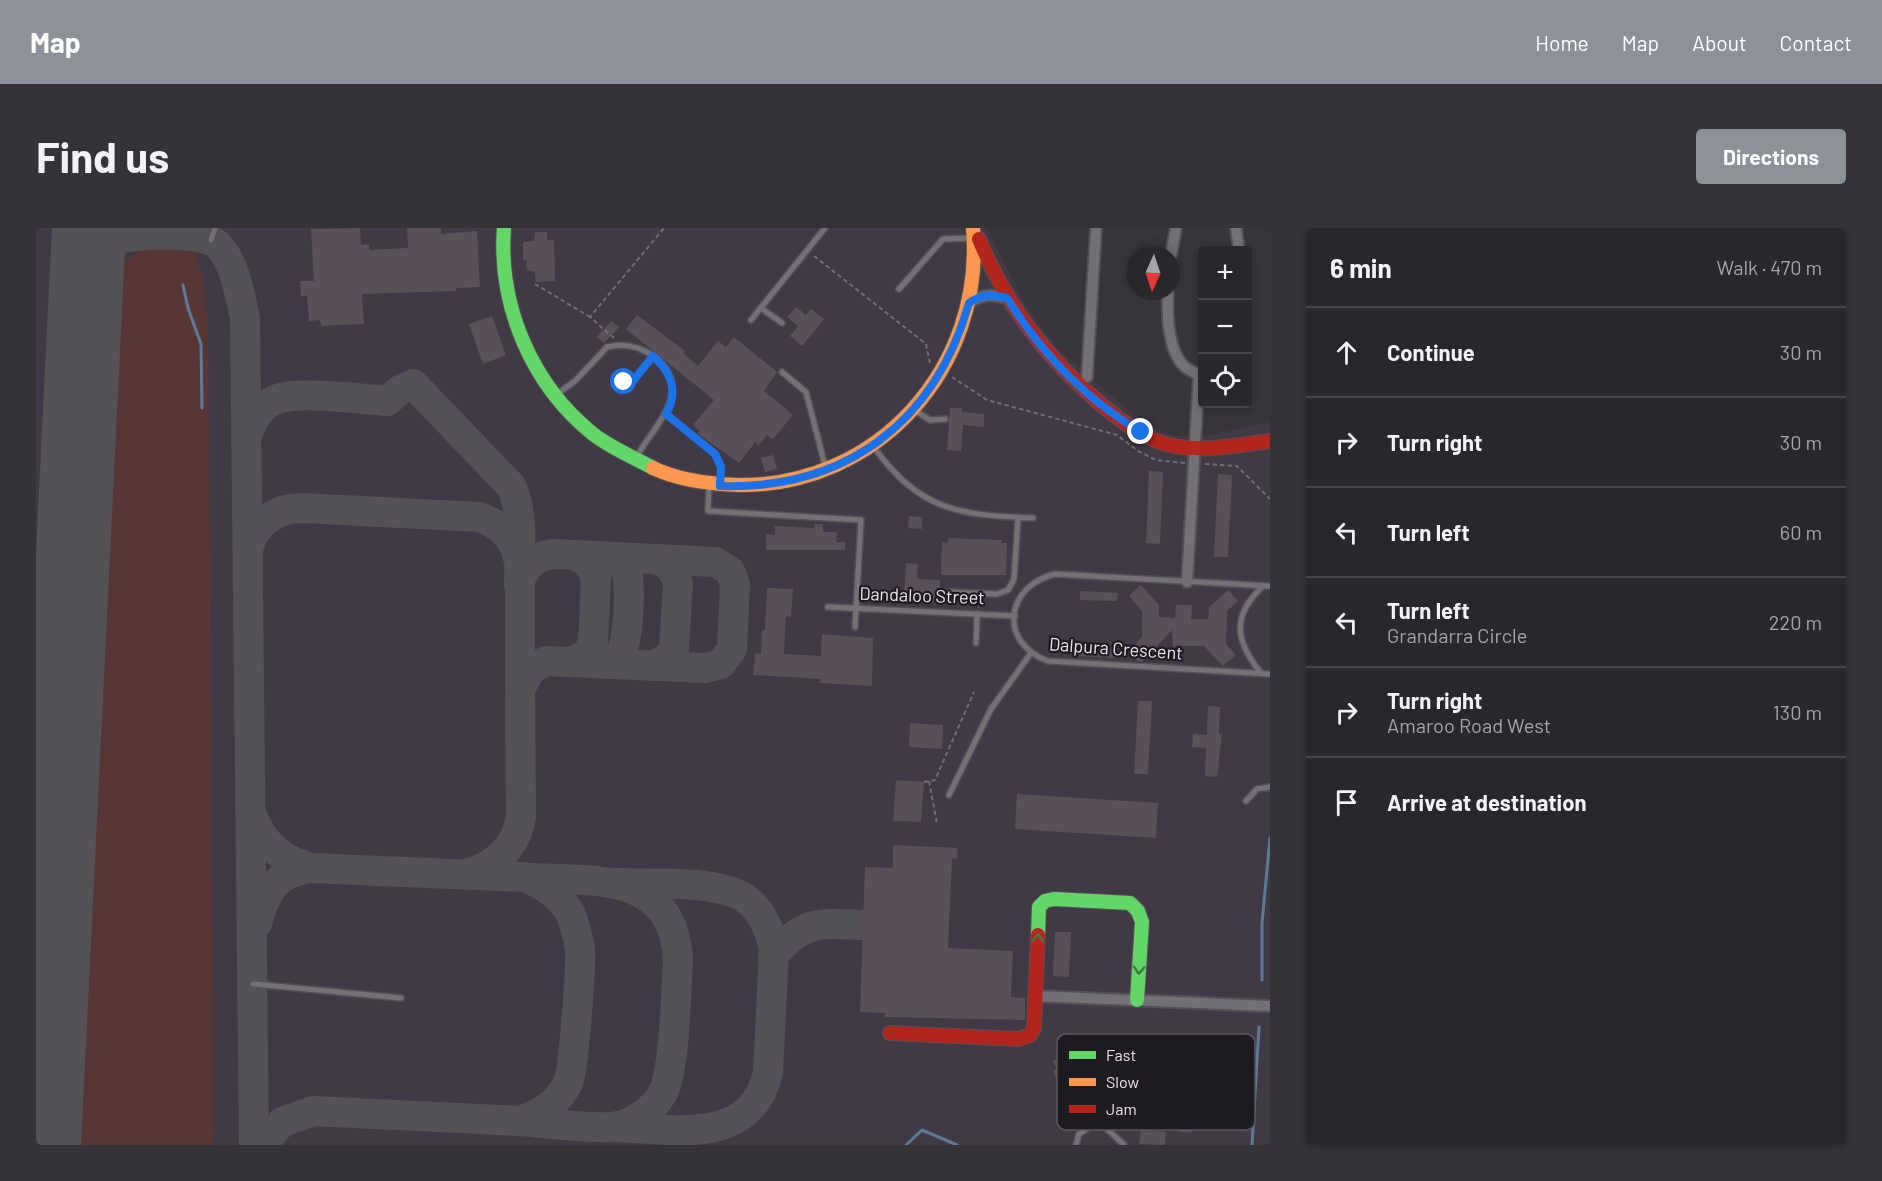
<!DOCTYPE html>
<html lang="en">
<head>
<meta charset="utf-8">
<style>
  body { margin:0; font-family:Barlow,sans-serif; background:#353338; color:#f1f3f6 }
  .controls { position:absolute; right:18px; top:18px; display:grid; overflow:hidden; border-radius:6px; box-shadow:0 3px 9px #0003 }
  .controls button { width:54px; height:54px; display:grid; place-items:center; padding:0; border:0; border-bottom:2px solid #454448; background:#29272c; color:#f1f3f6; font:30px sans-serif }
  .compass { position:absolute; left:1090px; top:18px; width:54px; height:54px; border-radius:50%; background:#29272c; box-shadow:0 3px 9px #0003; rotate:183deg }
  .stop { position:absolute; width:18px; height:18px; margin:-14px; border:4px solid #1a73e8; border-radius:50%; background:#fff }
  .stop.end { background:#1a73e8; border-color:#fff; box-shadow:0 2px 6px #0008 }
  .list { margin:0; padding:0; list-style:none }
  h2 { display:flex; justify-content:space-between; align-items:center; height:78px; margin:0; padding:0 24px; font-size:26px }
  h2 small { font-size:20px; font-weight:400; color:#a5a5a9 }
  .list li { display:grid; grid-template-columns:39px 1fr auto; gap:18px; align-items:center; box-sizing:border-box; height:90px; padding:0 24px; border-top:2px solid #454448 }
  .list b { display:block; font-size:22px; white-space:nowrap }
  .list p { margin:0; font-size:20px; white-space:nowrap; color:#a5a5a9 }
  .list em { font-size:20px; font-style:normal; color:#a5a5a9 }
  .icon { flex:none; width:33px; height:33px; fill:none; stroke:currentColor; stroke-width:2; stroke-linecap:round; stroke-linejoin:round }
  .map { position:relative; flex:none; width:1234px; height:917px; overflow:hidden; border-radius:6px }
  header { display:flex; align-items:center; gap:36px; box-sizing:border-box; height:84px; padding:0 30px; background:#8c9099; color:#fff }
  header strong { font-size:28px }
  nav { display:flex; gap:33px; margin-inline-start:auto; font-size:21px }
  .intro { display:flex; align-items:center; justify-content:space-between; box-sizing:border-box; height:144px; padding:0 36px }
  h1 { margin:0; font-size:42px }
  .button { padding:15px 27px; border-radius:6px; background:#8c9099; color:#fff; font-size:21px; font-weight:700 }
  main { display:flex; gap:36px; padding:0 36px }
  aside { flex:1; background:#29272c; border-radius:6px; box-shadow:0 3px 9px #0003 }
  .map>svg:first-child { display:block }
  .built { fill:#423947 }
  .green { fill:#593636 }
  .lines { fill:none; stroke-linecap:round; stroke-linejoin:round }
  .stream { stroke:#5b7c98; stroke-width:3 }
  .taxiway { stroke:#545257; stroke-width:30 }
  .runway { stroke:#545257; stroke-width:74 }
  .building { fill:#5a5057 }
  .lane-casing { stroke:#545156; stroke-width:8 }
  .street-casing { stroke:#545156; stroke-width:14 }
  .fast-casing { stroke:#545156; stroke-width:16 }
  .slow-casing { stroke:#545156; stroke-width:16 }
  .jam-casing { stroke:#545156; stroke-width:16 }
  .path { stroke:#716f72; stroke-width:2; stroke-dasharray:4.5 3; stroke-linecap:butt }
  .lane { stroke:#737176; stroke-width:5 }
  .street { stroke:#737176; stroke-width:10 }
  .fast { stroke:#63d668; stroke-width:14 }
  .slow { stroke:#ff974d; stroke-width:14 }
  .jam { stroke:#b3261e; stroke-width:14 }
  .oneway { stroke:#407844 }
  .route { stroke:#1a73e8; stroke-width:8 }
  .labels { text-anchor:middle; stroke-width:4.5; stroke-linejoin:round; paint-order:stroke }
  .street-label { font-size:18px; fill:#e9e4eb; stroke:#1e1b20 }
  .key { fill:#1e1b20; stroke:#5b575d; stroke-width:1.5 }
  .key-label { font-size:16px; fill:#e9e4eb }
</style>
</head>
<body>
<header>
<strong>Map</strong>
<nav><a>Home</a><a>Map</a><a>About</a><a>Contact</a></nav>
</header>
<div class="intro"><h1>Find us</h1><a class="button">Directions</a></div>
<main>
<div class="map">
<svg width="1234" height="917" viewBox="0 0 1234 917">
  <rect width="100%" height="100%" fill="#37343a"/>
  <path class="built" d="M 0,0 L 951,0 L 988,74 L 1021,120 L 1092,182 L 1117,200 L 1139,208 L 1174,207 L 1234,194 L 1234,917 L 0,917 Z"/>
  <path class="green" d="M 145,18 L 159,23 L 167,53 L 172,98 L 178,917 L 37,917 L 81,37 L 108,21 Z"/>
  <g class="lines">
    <g class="stream">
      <path d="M 147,57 L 152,80 L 165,116 L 166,180"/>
      <path d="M 1226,752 L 1226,695 L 1234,610"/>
      <path d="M 870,917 L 886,902 L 921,917"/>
      <path d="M 1216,917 L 1223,799"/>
    </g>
    <g class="taxiway">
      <path d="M 51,45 C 55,33 59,22 71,15 C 88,5 167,2 182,17 C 199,35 204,67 209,90 L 218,917"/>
      <path d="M 211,207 C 216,193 225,178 239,172 C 263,162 324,171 351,173 L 364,162 L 377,156 L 475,258 C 489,287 483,325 483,357"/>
      <path d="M 212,321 C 220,294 239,280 267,280 L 443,289 C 463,296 478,308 482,330"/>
      <path d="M 534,434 L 550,427 L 557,415 L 560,350 L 552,334 L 538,327"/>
      <path d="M 566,435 L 584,427 C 592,416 596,356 590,343 C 587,335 580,332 572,329"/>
      <path d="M 617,438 L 632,430 L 638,420 L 642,354 L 635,339 L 621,331"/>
      <path d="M 216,587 C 227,617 245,631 275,640"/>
      <path d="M 0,618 L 23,617"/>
      <path d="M 430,646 C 460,638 481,618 485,588 L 484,462 L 494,442 L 510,433 L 669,440 L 685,436 L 696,421 L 699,356 L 694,343 L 679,334 L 519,326 C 501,327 491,336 484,352 L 484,462"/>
      <path d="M 221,695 C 231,661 239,645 275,640 L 488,649 C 507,657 523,666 534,685 C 539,696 542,709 544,721 C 545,738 538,842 532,855 C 522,875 504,887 483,893 L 277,883 L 246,894 L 226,917"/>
      <path d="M 737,728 C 767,692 784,695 828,697"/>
      <path d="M 486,893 C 506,895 566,902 582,898 C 599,894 618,881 626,866 C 639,845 640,762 642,733 C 638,644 561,653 494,650"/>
      <path d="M 581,899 C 641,902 715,917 732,845 L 738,720 C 733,700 725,680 707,669 C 678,652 616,656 582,655"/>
    </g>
    <path class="runway" d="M 8,917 L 53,0"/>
  </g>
  <g class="building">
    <path d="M 324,0 L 325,17 L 333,16 L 333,22 L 372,20 L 371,0 L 405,0 L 405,6 L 441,3 L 444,59 L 420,60 L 420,63 L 326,66 L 328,96 L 285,98 L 284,92 L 273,93 L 271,68 L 265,68 L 264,53 L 278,53 L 275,1 Z"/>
    <path d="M 499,4 L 511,4 L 511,12 L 518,12 L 519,53 L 500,54 L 499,44 L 491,42 L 490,32 L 487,32 L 487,14 L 498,13 Z"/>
    <path d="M 760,79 L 770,87 L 775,81 L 788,91 L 766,118 L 754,108 L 762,98 L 751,89 Z"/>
    <path d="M 601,87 L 649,123 L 647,125 L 662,138 L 682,113 L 690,119 L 698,109 L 741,144 L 728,163 L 757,187 L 737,211 L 731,207 L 722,218 L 720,213 L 703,235 L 662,206 L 664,203 L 657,197 L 678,172 L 590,101 Z"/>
    <path d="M 456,88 L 470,127 L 447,136 L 433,96 Z"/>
    <path d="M 575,93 L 583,99 L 568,115 L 561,109 Z"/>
    <path d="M 914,180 L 926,180 L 926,184 L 948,186 L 948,199 L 927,197 L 925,223 L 911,222 Z"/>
    <path d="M 737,227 L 741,241 L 729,244 L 725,230 Z"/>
    <path d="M 1113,243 L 1127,244 L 1124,316 L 1110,315 Z"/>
    <path d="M 1182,246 L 1196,247 L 1192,329 L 1178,329 Z"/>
    <path d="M 873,288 L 886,289 L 886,301 L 872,300 Z"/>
    <path d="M 779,296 L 787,296 L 787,304 L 801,304 L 800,314 L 809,314 L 809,322 L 730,322 L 730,306 L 739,307 L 739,298 L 778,300 Z"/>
    <path d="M 912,310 L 966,312 L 965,315 L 971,315 L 970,347 L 905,347 L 906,314 L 912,315 Z"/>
    <path d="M 870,335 L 882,336 L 881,351 L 904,352 L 904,374 L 888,373 L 889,369 L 868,368 Z"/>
    <path d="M 1105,357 L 1123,377 L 1123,389 L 1139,390 L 1140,377 L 1156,377 L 1155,391 L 1172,391 L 1173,379 L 1192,362 L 1202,373 L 1191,383 L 1190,416 L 1200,427 L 1187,438 L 1168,418 L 1137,418 L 1136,402 L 1106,434 L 1102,433 L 1092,424 L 1106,409 L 1106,383 L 1093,368 Z"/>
    <path d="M 731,360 L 757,361 L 755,389 L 750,388 L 748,426 L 785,428 L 786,406 L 837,410 L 836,458 L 784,455 L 785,451 L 717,447 L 719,425 L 725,426 L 726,402 L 729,402 Z"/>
    <path d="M 1044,363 L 1082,365 L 1081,373 L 1044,372 Z"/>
    <path d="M 1043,420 L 1080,421 L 1079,430 L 1042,428 Z"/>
    <path d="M 1102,473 L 1116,473 L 1112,546 L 1098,546 Z"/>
    <path d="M 1172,478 L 1184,479 L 1183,506 L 1186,506 L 1181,549 L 1169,548 L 1170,520 L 1156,519 L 1157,506 L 1171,507 Z"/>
    <path d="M 874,495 L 907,497 L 906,521 L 873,519 Z"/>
    <path d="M 860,552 L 888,554 L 885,594 L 857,593 Z"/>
    <path d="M 981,566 L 1122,575 L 1120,610 L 979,601 Z"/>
    <path d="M 857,617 L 922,620 L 921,631 L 916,630 L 912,720 L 977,723 L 975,769 L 989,770 L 989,792 L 849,789 L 849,785 L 824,784 L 829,639 L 857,640 Z"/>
    <path d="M 1019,704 L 1035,704 L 1033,749 L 1017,748 Z"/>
    <path d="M 1043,820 L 1061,828 L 1057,836 L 1076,844 L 1079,827 L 1097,830 L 1089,897 L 1076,895 L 1075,893 L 1079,866 L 1062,864 L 1061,866 L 1043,858 L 1049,845 L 1023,857 L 1017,843 L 1021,841 L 1017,833 Z"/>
    <path d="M 1152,842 L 1165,843 L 1156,905 L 1143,904 Z"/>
    <path d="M 1105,900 L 1130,904 L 1129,917 L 1103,916 Z"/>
  </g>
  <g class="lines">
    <g class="lane-casing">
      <g id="lane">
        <path d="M 175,12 L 179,0"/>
        <path d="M 863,61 L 907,11 L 937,10"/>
        <path d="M 725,80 L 746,95"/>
        <path d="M 715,92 L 789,0"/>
        <path d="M 746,144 L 770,164 L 790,241"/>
        <path d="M 520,167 L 539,153 L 571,119 C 586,115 602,118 616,127 C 661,160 620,195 601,228"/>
        <path d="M 878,182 L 894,192 L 909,191"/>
        <path d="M 630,186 L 679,226 L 685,239 L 685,253"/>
        <path d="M 837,218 C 884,283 922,287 997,290"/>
        <path d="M 673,257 L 672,283 L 825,292 L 819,399"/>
        <path d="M 1234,358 L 1019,346 C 969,358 962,415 1012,433 L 1234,446"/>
        <path d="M 913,364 L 961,366 L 972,362 L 978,351 L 982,290"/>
        <path d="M 792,379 L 979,388"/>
        <path d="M 940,415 L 941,386"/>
        <path d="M 1225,445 C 1199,413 1195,388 1227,358"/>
        <path d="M 913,567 L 955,481 L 995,425"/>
        <path d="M 1210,573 L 1221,561 L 1234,559"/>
        <path d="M 217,756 L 365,770"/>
        <path d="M 1040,917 L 1043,906 L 1058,896 L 1070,900 L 1088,917"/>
      </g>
    </g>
    <g class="street-casing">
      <g id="street">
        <path d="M 1200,0 L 1203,22"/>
        <path d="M 1135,27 L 1140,0"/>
        <path d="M 1132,63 C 1131,85 1131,120 1147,137 C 1150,141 1158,144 1163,147 L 1166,145"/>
        <path d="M 933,75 C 946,66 955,66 971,70"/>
        <path d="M 1051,149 L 1060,0"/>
        <path d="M 1151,354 L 1163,147"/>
        <path d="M 1000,768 L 1234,778"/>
      </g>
    </g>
    <g class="fast-casing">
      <g id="fast">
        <path d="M 468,0 C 462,78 496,157 557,206 C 575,220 597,229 617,240"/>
        <path d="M 1002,707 L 1003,679 L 1009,673 L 1018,671 L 1094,675 L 1102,683 L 1106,694 L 1101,772"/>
      </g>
    </g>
    <g class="slow-casing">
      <path id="slow" d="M 617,240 C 642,252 674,256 702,257 C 842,259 949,139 937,0"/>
    </g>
    <g class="jam-casing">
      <g id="jam">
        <path d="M 943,11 C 971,79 1011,131 1067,178 C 1088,195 1111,213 1138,218 C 1170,224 1203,217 1234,213"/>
        <path d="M 854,805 L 983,811 L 994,807 L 998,800 L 1002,707"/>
      </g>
    </g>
    <g class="path">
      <path d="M 778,28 L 890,116 L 894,135"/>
      <path d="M 499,56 L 554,89"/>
      <path d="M 578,110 L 554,89 L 628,0"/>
      <path d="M 916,149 L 951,172 L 1081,207 L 1102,223 L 1120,232 L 1149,235"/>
      <path d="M 588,154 L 599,162"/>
      <path d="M 593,158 L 612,135"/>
      <path d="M 1169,236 L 1201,238 L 1234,271"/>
      <path d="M 893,553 L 901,596"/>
      <path d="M 888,554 L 899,552 L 938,464"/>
    </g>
    <use href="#lane" class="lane"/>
    <use href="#street" class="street"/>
    <use href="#fast" class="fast"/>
    <use href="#slow" class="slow"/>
    <use href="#jam" class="jam"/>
  </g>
  <defs><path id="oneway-chevron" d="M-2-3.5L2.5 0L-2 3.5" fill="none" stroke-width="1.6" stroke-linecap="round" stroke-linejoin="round" transform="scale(1.5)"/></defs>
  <g class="oneway">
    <use href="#oneway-chevron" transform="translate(1002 710) rotate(-88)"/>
    <use href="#oneway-chevron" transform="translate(1103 742) rotate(93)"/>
  </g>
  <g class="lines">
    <path class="route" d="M 588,154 L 593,158 L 617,128 C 635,144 643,164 630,186 L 679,226 L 685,239 L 684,258 C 809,262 899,195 933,75 C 946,66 955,66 971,70 C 1005,125 1049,171 1105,204"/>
  </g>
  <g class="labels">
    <g class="street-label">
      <text transform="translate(886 368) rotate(2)" y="6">Dandaloo Street</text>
      <text transform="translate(1080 421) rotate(4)" y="6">Dalpura Crescent</text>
    </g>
  </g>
  <rect x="1021" y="806" width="198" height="96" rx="9" class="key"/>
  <rect x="1033" y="823" width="27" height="8" fill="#63d668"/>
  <rect x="1033" y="850" width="27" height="8" fill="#ff974d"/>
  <rect x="1033" y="877" width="27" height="8" fill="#b3261e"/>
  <g class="key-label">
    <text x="1070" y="833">Fast</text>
    <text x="1070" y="860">Slow</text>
    <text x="1070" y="887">Jam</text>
  </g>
</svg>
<div class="controls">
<button>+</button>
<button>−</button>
<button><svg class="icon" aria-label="locate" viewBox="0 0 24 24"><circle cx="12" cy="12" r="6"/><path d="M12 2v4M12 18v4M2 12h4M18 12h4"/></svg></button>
</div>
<svg class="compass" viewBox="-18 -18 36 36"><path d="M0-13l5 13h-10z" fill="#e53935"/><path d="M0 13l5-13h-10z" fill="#a5a5a9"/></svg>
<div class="stop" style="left:588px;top:154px"></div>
<div class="stop end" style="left:1105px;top:204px"></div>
</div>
<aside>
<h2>6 min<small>Walk · 470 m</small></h2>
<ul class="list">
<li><svg class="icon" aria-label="ahead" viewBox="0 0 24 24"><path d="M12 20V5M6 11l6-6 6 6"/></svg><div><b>Continue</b></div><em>30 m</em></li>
<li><svg class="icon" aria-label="right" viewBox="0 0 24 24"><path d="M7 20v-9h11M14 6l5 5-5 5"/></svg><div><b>Turn right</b></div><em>30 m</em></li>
<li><svg class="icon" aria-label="left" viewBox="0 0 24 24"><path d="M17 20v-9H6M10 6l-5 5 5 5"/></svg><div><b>Turn left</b></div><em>60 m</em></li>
<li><svg class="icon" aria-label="left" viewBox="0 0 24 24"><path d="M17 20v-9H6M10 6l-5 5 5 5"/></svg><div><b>Turn left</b><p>Grandarra Circle</p></div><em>220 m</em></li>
<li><svg class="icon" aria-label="right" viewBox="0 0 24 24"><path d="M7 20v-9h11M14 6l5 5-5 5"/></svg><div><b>Turn right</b><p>Amaroo Road West</p></div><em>130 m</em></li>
<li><svg class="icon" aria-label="arrive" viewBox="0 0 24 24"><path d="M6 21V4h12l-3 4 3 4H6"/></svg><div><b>Arrive at destination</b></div></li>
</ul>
</aside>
</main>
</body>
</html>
